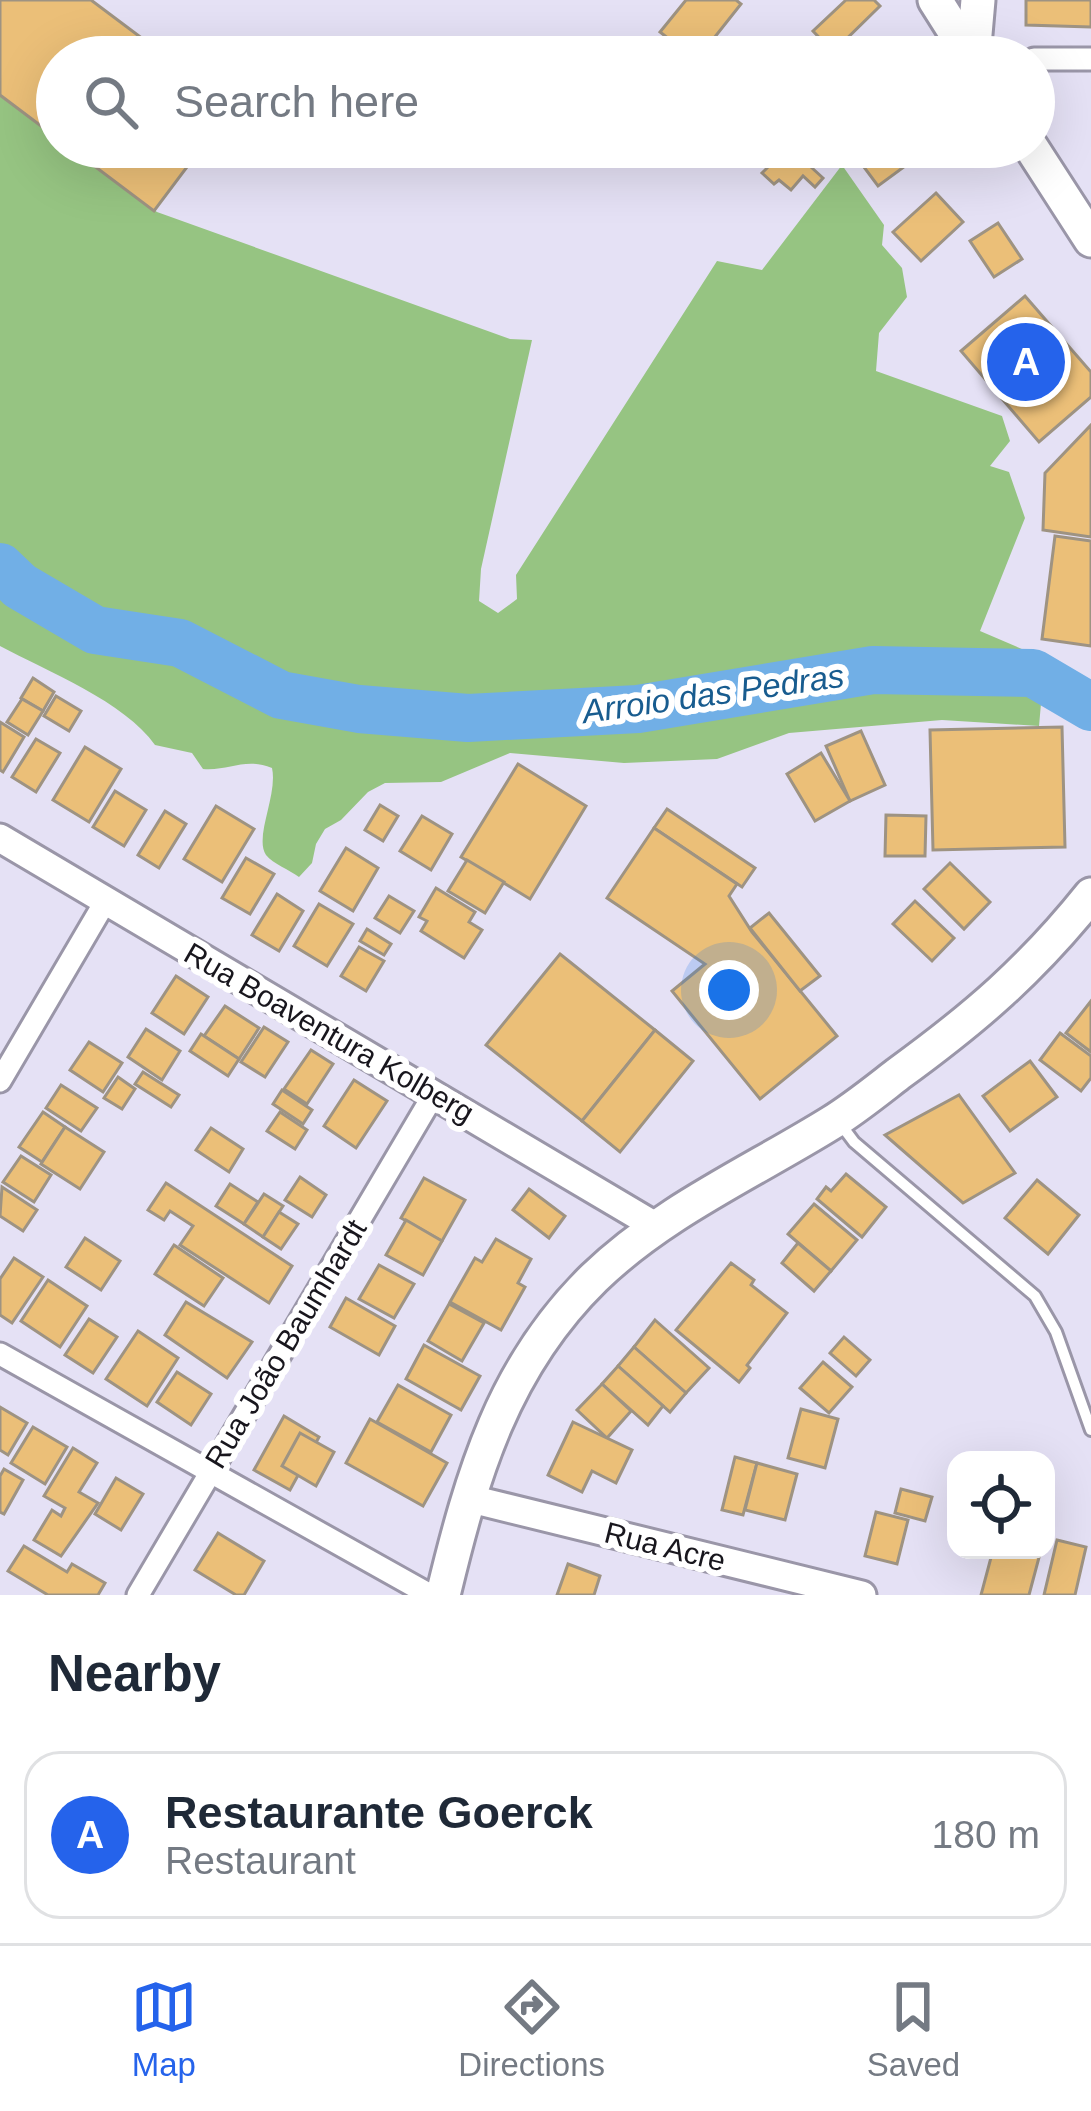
<!DOCTYPE html>
<html lang="en">
<head>
<meta charset="utf-8">
<style>
  body { margin:0; font-family:Helvetica,sans-serif; background:#f6f6f7; color:#1f2937 }
  .controls { position:absolute; right:36px; bottom:36px; display:grid; overflow:hidden; border-radius:24px; box-shadow:0 12px 48px #0002 }
  .controls button { width:108px; height:108px; display:grid; place-items:center; padding:0; border:0; border-bottom:3px solid #e0e1e3; background:#fff; color:#1f2937; font:60px sans-serif }
  .you { position:absolute; left:729px; top:990px; width:42px; height:42px; margin:-30px; border:9px solid #fff; border-radius:50%; background:#1a73e8; box-shadow:0 0 0 18px #1a73e833 }
  .badge { display:grid; place-items:center; width:78px; height:78px; border-radius:50%; background:#2563eb; color:#fff; font-size:39px; font-weight:700 }
  .pin { position:absolute; translate:-50% -50%; border:6px solid #fff; box-shadow:0 3px 12px #0006 }
  .list { margin:0; padding:0; list-style:none }
  h2 { display:flex; justify-content:space-between; align-items:center; height:156px; margin:0; padding:0 48px; font-size:51px }
  h2 small { font-size:39px; font-weight:400; color:#747a83 }
  .list li { display:grid; grid-template-columns:78px 1fr auto; gap:36px; align-items:center; box-sizing:border-box; height:168px; margin:0 24px 24px; padding:0 24px; border:3px solid #e0e1e3; border-radius:36px }
  .list b { display:block; font-size:45px; white-space:nowrap }
  .list p { margin:0; font-size:39px; white-space:nowrap; color:#747a83 }
  .list em { font-size:39px; font-style:normal; color:#747a83 }
  .icon { flex:none; width:66px; height:66px; fill:none; stroke:currentColor; stroke-width:2; stroke-linecap:round; stroke-linejoin:round }
  .map { position:relative; flex:none; width:1091px; height:1595px; overflow:hidden }
  .search { position:absolute; background:#fff; box-shadow:0 12px 48px #0002; left:36px; right:36px; top:36px; height:132px; display:flex; align-items:center; gap:30px; box-sizing:border-box; padding:0 42px; border-radius:66px; color:#747a83; font-size:45px }
  .sheet { height:348px; background:#fff }
  nav { display:flex; justify-content:space-around; align-items:center; box-sizing:border-box; height:168px; border-top:3px solid #e0e1e3; background:#fff; font-size:33px; color:#747a83 }
  nav a { display:grid; justify-items:center; gap:6px }
  nav .on { color:#2563eb }
  .map>svg:first-child { display:block }
  .forest { fill:#96c482 }
  .lines { fill:none; stroke-linecap:round; stroke-linejoin:round }
  .river { stroke:#71afe6; stroke-width:48 }
  .building { fill:#ebbf78; stroke:#9e9382; stroke-width:3 }
  .service-casing { stroke:#9a96a8; stroke-width:16 }
  .minor-casing { stroke:#9a96a8; stroke-width:27 }
  .tertiary-casing { stroke:#9a96a8; stroke-width:33 }
  .secondary-casing { stroke:#9a96a8; stroke-width:39 }
  .service { stroke:#fff; stroke-width:10 }
  .minor { stroke:#fff; stroke-width:21 }
  .tertiary { stroke:#fff; stroke-width:27 }
  .secondary { stroke:#fff; stroke-width:33 }
  .labels { text-anchor:middle; stroke-width:12; stroke-linejoin:round; paint-order:stroke }
  .street-label { font-size:30px; fill:#18161d; stroke:#fff }
  .water-label { font-size:33px; font-style:italic; fill:#185c8f; stroke:#fff }
</style>
</head>
<body>
<div class="map">
<svg width="1091" height="1595" viewBox="0 0 1091 1595">
  <rect width="100%" height="100%" fill="#e5e1f5"/>
  <path class="forest" d="M 0,96 L 57,138 L 57,147 L 69,147 L 157,212 L 510,339 L 532,340 L 481,569 L 479,601 L 498,613 L 517,599 L 516,575 L 717,261 L 762,270 L 842,165 L 884,225 L 882,245 L 902,268 L 907,297 L 879,333 L 876,371 L 1002,416 L 1010,441 L 990,466 L 1009,472 L 1025,518 L 980,631 L 1045,659 L 1039,726 L 942,720 L 789,733 L 717,759 L 624,763 L 510,753 L 441,782 L 385,783 L 368,792 L 341,820 L 325,829 L 316,844 L 312,863 L 299,877 C 290,870 273,864 266,855 C 254,837 278,795 272,768 C 245,757 230,771 203,769 L 192,753 L 155,745 C 125,702 47,671 0,646 Z"/>
  <g class="lines">
    <path class="river" d="M 0,567 L 20,586 L 95,630 L 180,643 L 281,695 L 359,709 L 468,718 L 638,709 L 873,670 L 1033,673 L 1091,707"/>
  </g>
  <g class="building">
    <path d="M 0,0 L 91,0 L 167,57 L 57,57 L 57,138 L 0,95 Z"/>
    <path d="M 686,0 L 736,0 L 741,4 L 699,57 L 692,57 L 660,32 Z"/>
    <path d="M 846,0 L 874,0 L 880,6 L 833,52 L 813,31 Z"/>
    <path d="M 1026,0 L 1091,0 L 1091,27 L 1026,25 Z"/>
    <path d="M 69,147 L 202,147 L 154,211 Z"/>
    <path d="M 775,147 L 789,147 L 823,178 L 815,187 L 803,176 L 791,190 L 779,180 L 774,184 L 762,173 L 767,168 L 761,162 Z"/>
    <path d="M 849,147 L 931,147 L 878,186 Z"/>
    <path d="M 936,193 L 963,222 L 921,261 L 893,232 Z"/>
    <path d="M 998,223 L 1022,259 L 994,277 L 970,241 Z"/>
    <path d="M 1025,296 L 1091,372 L 1091,397 L 1039,442 L 961,351 Z"/>
    <path d="M 1091,425 L 1091,537 L 1043,530 L 1045,473 Z"/>
    <path d="M 1055,536 L 1091,541 L 1091,646 L 1042,639 Z"/>
    <path d="M 33,678 L 54,692 L 43,711 L 21,698 Z"/>
    <path d="M 56,696 L 81,711 L 69,731 L 44,716 Z"/>
    <path d="M 22,699 L 43,711 L 28,735 L 7,722 Z"/>
    <path d="M 0,722 L 24,737 L 3,772 L 0,770 Z"/>
    <path d="M 1062,727 L 1065,847 L 933,850 L 930,730 Z"/>
    <path d="M 861,731 L 885,785 L 850,801 L 826,746 Z"/>
    <path d="M 36,739 L 60,753 L 36,792 L 12,777 Z"/>
    <path d="M 85,747 L 121,769 L 89,822 L 53,800 Z"/>
    <path d="M 821,753 L 850,801 L 815,821 L 787,774 Z"/>
    <path d="M 518,764 L 586,806 L 530,899 L 461,857 Z"/>
    <path d="M 115,791 L 146,810 L 124,846 L 93,827 Z"/>
    <path d="M 380,805 L 398,816 L 383,841 L 365,830 Z"/>
    <path d="M 216,806 L 254,829 L 222,882 L 184,859 Z"/>
    <path d="M 667,809 L 755,868 L 742,887 L 654,828 Z"/>
    <path d="M 165,811 L 186,824 L 159,868 L 138,855 Z"/>
    <path d="M 886,815 L 926,816 L 925,856 L 885,856 Z"/>
    <path d="M 422,816 L 452,834 L 431,870 L 400,851 Z"/>
    <path d="M 654,828 L 737,884 L 729,896 L 752,932 L 837,1036 L 760,1099 L 672,991 L 705,964 L 607,898 Z"/>
    <path d="M 346,848 L 378,868 L 353,911 L 320,891 Z"/>
    <path d="M 246,858 L 274,874 L 250,914 L 222,898 Z"/>
    <path d="M 467,860 L 504,882 L 485,913 L 448,891 Z"/>
    <path d="M 950,863 L 990,902 L 964,929 L 924,889 Z"/>
    <path d="M 436,888 L 475,912 L 469,922 L 482,930 L 464,958 L 421,931 L 427,921 L 419,917 Z"/>
    <path d="M 277,894 L 303,911 L 279,951 L 252,935 Z"/>
    <path d="M 389,896 L 414,911 L 400,933 L 375,918 Z"/>
    <path d="M 915,901 L 954,938 L 932,961 L 893,924 Z"/>
    <path d="M 319,904 L 353,924 L 327,966 L 294,946 Z"/>
    <path d="M 769,913 L 820,976 L 800,991 L 750,928 Z"/>
    <path d="M 367,929 L 391,944 L 384,955 L 360,941 Z"/>
    <path d="M 359,947 L 384,961 L 366,991 L 341,976 Z"/>
    <path d="M 560,954 L 655,1030 L 582,1121 L 486,1045 Z"/>
    <path d="M 176,976 L 208,997 L 184,1034 L 152,1013 Z"/>
    <path d="M 1091,1001 L 1091,1052 L 1066,1033 Z"/>
    <path d="M 225,1006 L 259,1028 L 239,1059 L 204,1036 Z"/>
    <path d="M 264,1027 L 288,1042 L 265,1077 L 241,1062 Z"/>
    <path d="M 146,1029 L 180,1051 L 162,1080 L 128,1057 Z"/>
    <path d="M 655,1030 L 693,1061 L 620,1152 L 582,1121 Z"/>
    <path d="M 1060,1033 L 1091,1056 L 1091,1078 L 1081,1091 L 1040,1060 Z"/>
    <path d="M 201,1034 L 239,1059 L 228,1076 L 190,1051 Z"/>
    <path d="M 89,1042 L 122,1063 L 103,1092 L 70,1070 Z"/>
    <path d="M 311,1050 L 333,1064 L 307,1104 L 284,1089 Z"/>
    <path d="M 1030,1061 L 1057,1097 L 1010,1131 L 983,1096 Z"/>
    <path d="M 143,1072 L 179,1095 L 171,1107 L 135,1084 Z"/>
    <path d="M 118,1077 L 135,1089 L 122,1109 L 104,1098 Z"/>
    <path d="M 354,1080 L 387,1101 L 356,1148 L 324,1126 Z"/>
    <path d="M 61,1085 L 97,1108 L 81,1131 L 46,1108 Z"/>
    <path d="M 282,1090 L 312,1110 L 303,1124 L 273,1104 Z"/>
    <path d="M 959,1095 L 1015,1173 L 963,1203 L 885,1135 Z"/>
    <path d="M 43,1112 L 65,1127 L 42,1162 L 19,1147 Z"/>
    <path d="M 280,1112 L 307,1130 L 295,1149 L 267,1131 Z"/>
    <path d="M 65,1127 L 104,1152 L 80,1189 L 41,1164 Z"/>
    <path d="M 211,1128 L 243,1149 L 229,1172 L 196,1150 Z"/>
    <path d="M 21,1156 L 51,1175 L 34,1202 L 3,1182 Z"/>
    <path d="M 846,1174 L 886,1207 L 862,1237 L 817,1199 L 826,1187 L 831,1191 Z"/>
    <path d="M 300,1177 L 326,1195 L 312,1217 L 285,1200 Z"/>
    <path d="M 424,1178 L 465,1200 L 442,1241 L 401,1218 Z"/>
    <path d="M 1037,1180 L 1079,1215 L 1048,1254 L 1005,1218 Z"/>
    <path d="M 166,1183 L 292,1266 L 269,1303 L 180,1245 L 193,1226 L 170,1211 L 164,1220 L 148,1210 Z"/>
    <path d="M 230,1184 L 258,1202 L 244,1224 L 216,1206 Z"/>
    <path d="M 2,1187 L 37,1210 L 23,1231 L 0,1216 Z"/>
    <path d="M 529,1189 L 565,1216 L 549,1238 L 513,1210 Z"/>
    <path d="M 264,1194 L 283,1206 L 263,1237 L 244,1224 Z"/>
    <path d="M 814,1204 L 857,1240 L 831,1271 L 788,1234 Z"/>
    <path d="M 279,1212 L 298,1224 L 281,1249 L 263,1237 Z"/>
    <path d="M 406,1220 L 442,1241 L 423,1275 L 386,1255 Z"/>
    <path d="M 85,1238 L 120,1261 L 101,1290 L 66,1267 Z"/>
    <path d="M 496,1239 L 531,1259 L 518,1283 L 525,1287 L 501,1330 L 450,1302 L 475,1258 L 482,1262 Z"/>
    <path d="M 798,1243 L 831,1271 L 814,1291 L 782,1263 Z"/>
    <path d="M 174,1245 L 223,1278 L 204,1306 L 155,1274 Z"/>
    <path d="M 14,1258 L 43,1277 L 12,1323 L 0,1315 L 0,1279 Z"/>
    <path d="M 731,1263 L 754,1280 L 751,1285 L 787,1313 L 747,1365 L 750,1368 L 739,1382 L 676,1330 Z"/>
    <path d="M 379,1265 L 414,1284 L 394,1318 L 359,1299 Z"/>
    <path d="M 48,1280 L 87,1306 L 60,1347 L 21,1321 Z"/>
    <path d="M 346,1298 L 395,1326 L 379,1355 L 330,1327 Z"/>
    <path d="M 186,1302 L 252,1342 L 227,1378 L 165,1335 Z"/>
    <path d="M 449,1304 L 484,1323 L 462,1361 L 428,1341 Z"/>
    <path d="M 89,1319 L 117,1337 L 93,1373 L 65,1355 Z"/>
    <path d="M 655,1320 L 709,1368 L 686,1393 L 634,1347 Z"/>
    <path d="M 138,1331 L 178,1358 L 147,1406 L 106,1379 Z"/>
    <path d="M 844,1337 L 870,1360 L 856,1376 L 830,1353 Z"/>
    <path d="M 424,1345 L 480,1376 L 461,1410 L 406,1379 Z"/>
    <path d="M 634,1347 L 686,1393 L 670,1412 L 618,1366 Z"/>
    <path d="M 823,1362 L 852,1387 L 829,1413 L 800,1388 Z"/>
    <path d="M 618,1366 L 663,1406 L 648,1425 L 602,1384 Z"/>
    <path d="M 177,1372 L 211,1394 L 191,1425 L 157,1402 Z"/>
    <path d="M 602,1384 L 631,1411 L 607,1438 L 577,1410 Z"/>
    <path d="M 398,1385 L 451,1415 L 431,1452 L 377,1422 Z"/>
    <path d="M 0,1407 L 27,1423 L 8,1455 L 0,1450 Z"/>
    <path d="M 801,1409 L 838,1419 L 825,1468 L 788,1458 Z"/>
    <path d="M 284,1416 L 319,1437 L 290,1490 L 254,1470 Z"/>
    <path d="M 370,1419 L 447,1463 L 423,1506 L 346,1463 Z"/>
    <path d="M 573,1422 L 632,1450 L 616,1483 L 592,1471 L 582,1492 L 548,1475 Z"/>
    <path d="M 33,1427 L 67,1447 L 45,1484 L 11,1463 Z"/>
    <path d="M 300,1433 L 334,1452 L 316,1486 L 282,1466 Z"/>
    <path d="M 73,1448 L 97,1463 L 79,1492 L 98,1503 L 61,1556 L 34,1540 L 52,1510 L 61,1516 L 65,1508 L 44,1496 Z"/>
    <path d="M 735,1457 L 757,1463 L 743,1515 L 722,1510 Z"/>
    <path d="M 757,1463 L 797,1474 L 785,1520 L 745,1510 Z"/>
    <path d="M 4,1469 L 23,1480 L 4,1514 L 0,1512 L 0,1476 Z"/>
    <path d="M 116,1478 L 143,1494 L 121,1530 L 95,1514 Z"/>
    <path d="M 901,1489 L 932,1497 L 925,1521 L 895,1513 Z"/>
    <path d="M 876,1512 L 908,1520 L 897,1564 L 865,1556 Z"/>
    <path d="M 218,1533 L 264,1561 L 244,1595 L 236,1595 L 195,1570 Z"/>
    <path d="M 1057,1540 L 1086,1547 L 1075,1595 L 1044,1595 Z"/>
    <path d="M 24,1546 L 67,1572 L 72,1564 L 105,1583 L 98,1595 L 48,1595 L 8,1571 Z"/>
    <path d="M 993,1550 L 1041,1550 L 1029,1595 L 981,1595 Z"/>
    <path d="M 568,1564 L 600,1576 L 594,1595 L 557,1595 Z"/>
  </g>
  <g class="lines">
    <g class="service-casing">
      <path id="service" d="M 839,1122 L 854,1142 L 1035,1296 L 1056,1332 L 1091,1430"/>
    </g>
    <g class="minor-casing">
      <g id="minor">
        <path d="M 1034,59 L 1091,59"/>
        <path d="M 0,1081 L 105,902"/>
        <path d="M 0,1354 L 430,1595"/>
        <path d="M 138,1595 L 434,1094"/>
      </g>
    </g>
    <g class="tertiary-casing">
      <g id="tertiary">
        <path d="M 0,838 L 657,1227"/>
        <path d="M 467,1498 L 862,1595"/>
      </g>
    </g>
    <g class="secondary-casing">
      <g id="secondary">
        <path d="M 935,0 L 971,57"/>
        <path d="M 973,57 L 978,0"/>
        <path d="M 1031,147 L 1091,240"/>
        <path d="M 443,1595 C 472,1475 503,1367 594,1278 C 662,1212 752,1172 831,1123 C 854,1109 876,1091 898,1074 C 975,1018 1031,970 1091,895"/>
      </g>
    </g>
    <use href="#service" class="service"/>
    <use href="#minor" class="minor"/>
    <use href="#tertiary" class="tertiary"/>
    <use href="#secondary" class="secondary"/>
  </g>
  <g class="labels">
    <g class="street-label">
      <text transform="translate(329 1033) rotate(30)" y="10">Rua Boaventura Kolberg</text>
      <text transform="translate(286 1344) rotate(-59)" y="10">Rua João Baumhardt</text>
      <text transform="translate(665 1547) rotate(14)" y="10">Rua Acre</text>
    </g>
    <g class="water-label">
      <text transform="translate(713 693) rotate(-8)" y="12">Arroio das Pedras</text>
    </g>
  </g>
</svg>
<div class="controls">
<button><svg class="icon" aria-label="locate" viewBox="0 0 24 24"><circle cx="12" cy="12" r="6"/><path d="M12 2v4M12 18v4M2 12h4M18 12h4"/></svg></button>
</div>
<div class="you"></div>
<div class="pin badge" style="left:1026px;top:362px">A</div>
<div class="search"><svg class="icon" aria-label="search" viewBox="0 0 24 24"><circle cx="10" cy="10" r="6"/><path d="M15 15l6 6"/></svg>Search here</div>
</div>
<section class="sheet">
<h2>Nearby<small></small></h2>
<ul class="list">
<li><span class="badge">A</span><div><b>Restaurante Goerck</b><p>Restaurant</p></div><em>180 m</em></li>
</ul>
</section>
<nav>
<a class="on"><svg class="icon" aria-label="map" viewBox="0 0 24 24"><path d="M3 6l6-2 6 2 6-2v14l-6 2-6-2-6 2zM9 4v14M15 6v14"/></svg>Map</a>
<a><svg class="icon" aria-label="directions" viewBox="0 0 24 24"><path d="M12 3l9 9-9 9-9-9zM9 14v-3h6M13 9l2 2-2 2"/></svg>Directions</a>
<a><svg class="icon" aria-label="saved" viewBox="0 0 24 24"><path d="M7 4h10v16l-5-4-5 4z"/></svg>Saved</a>
</nav>
</body>
</html>
